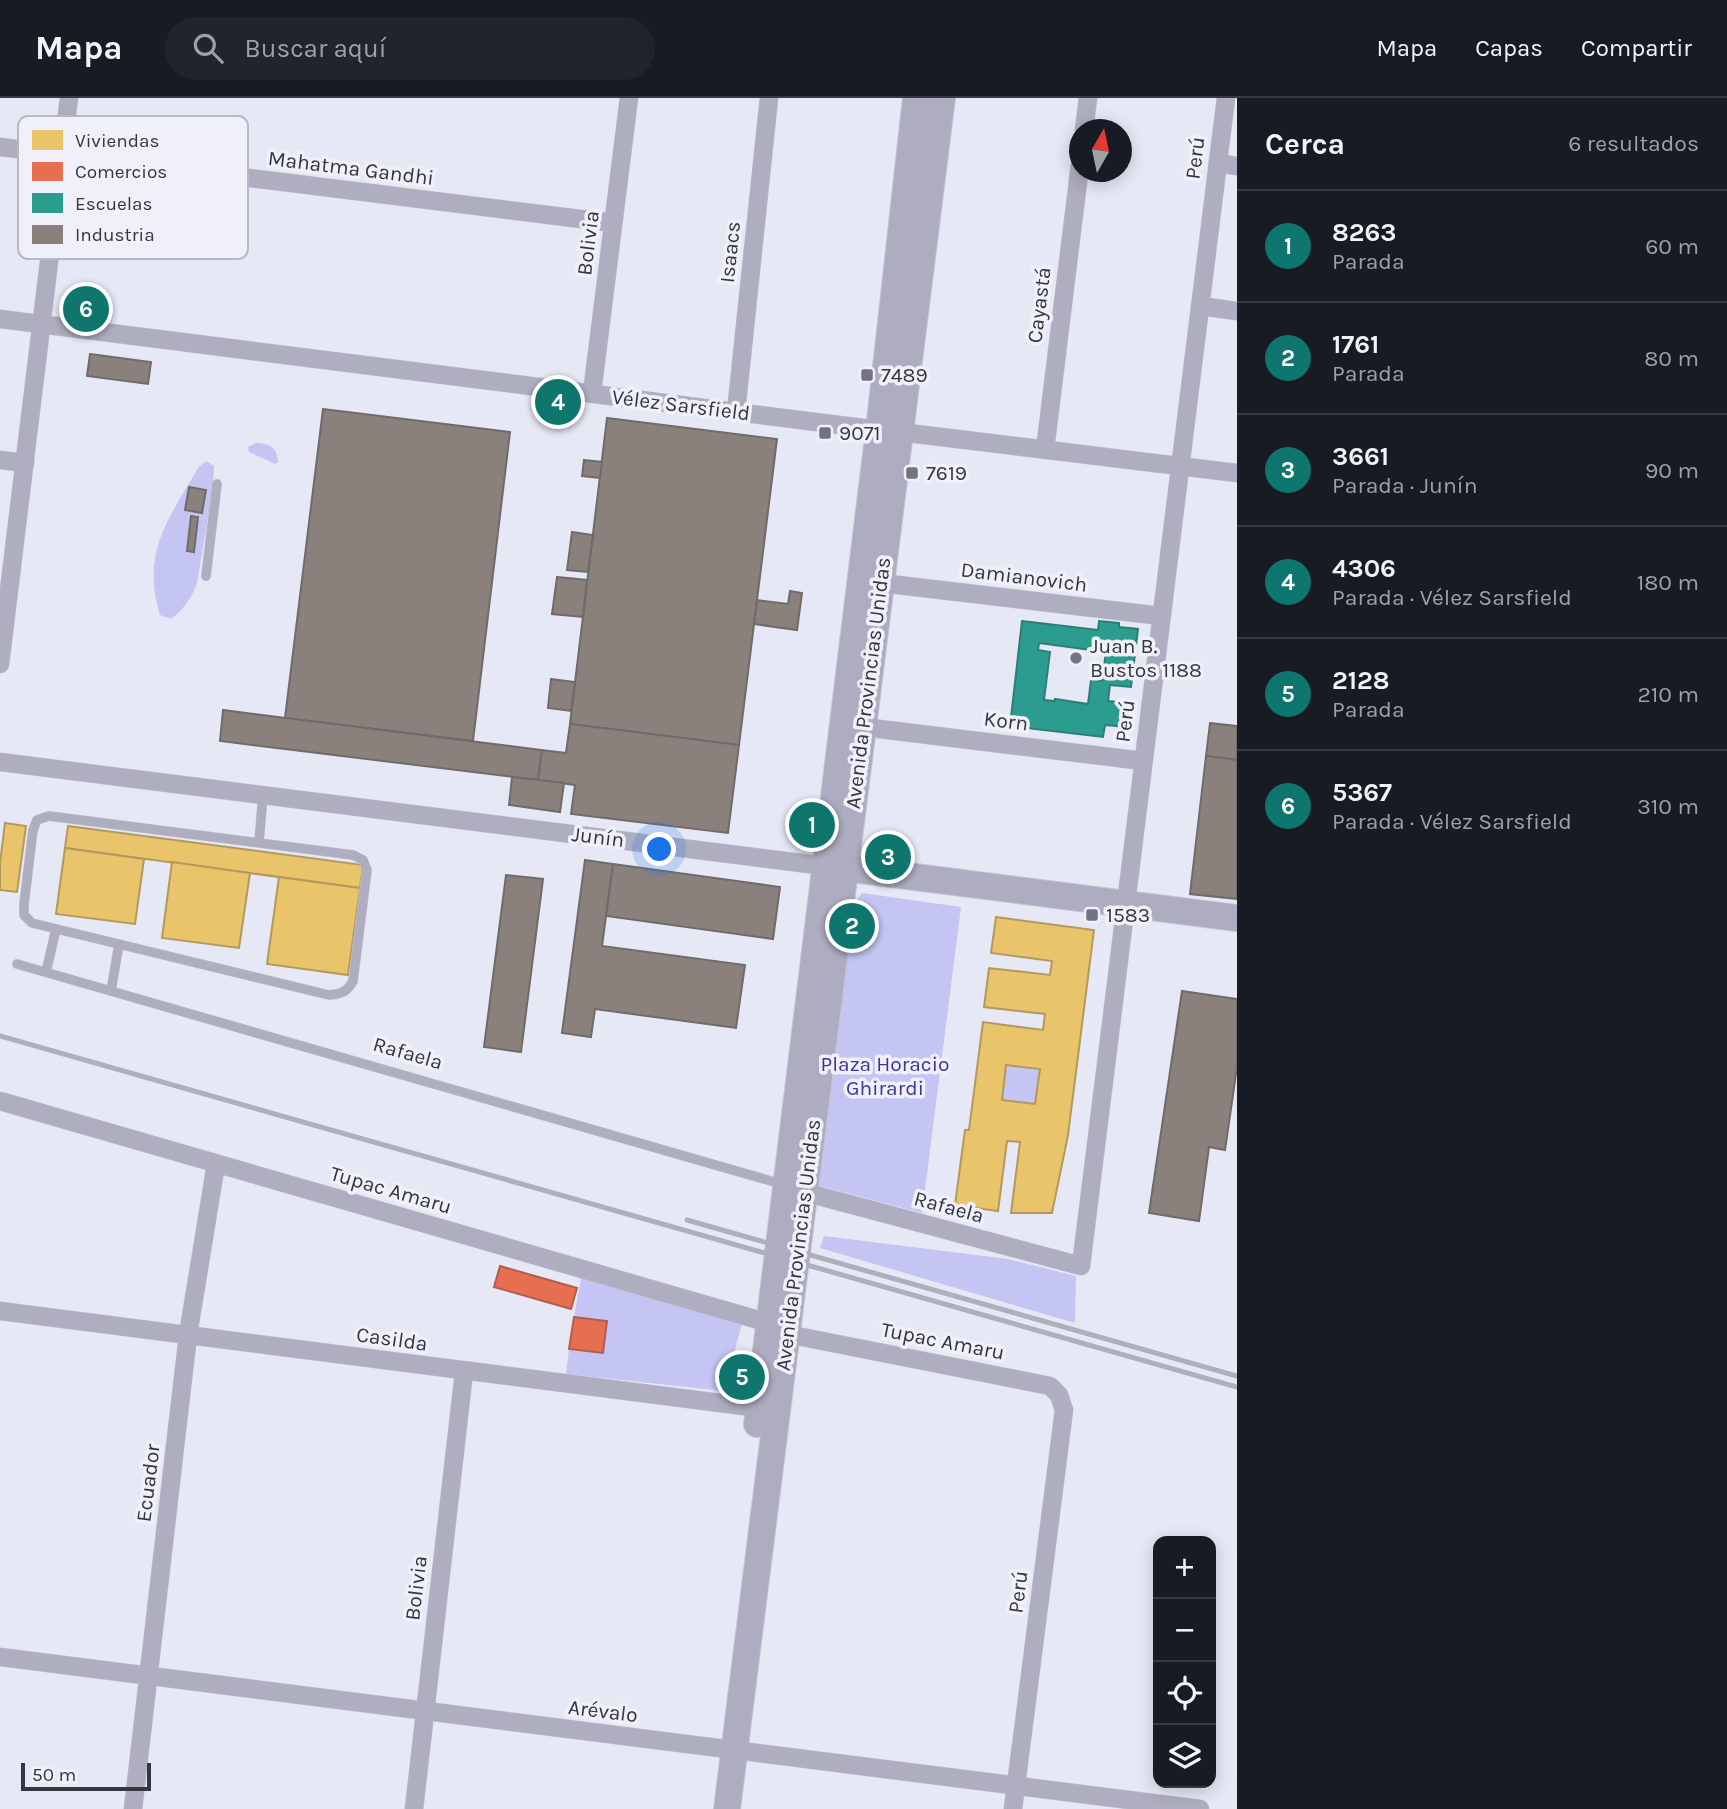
<!DOCTYPE html>
<html lang="es">
<head>
<meta charset="utf-8">
<style>
  body { margin:0; font-family:Karla,sans-serif; background:#20242c; color:#f1f3f6 }
  .controls { position:absolute; right:21px; bottom:21px; display:grid; overflow:hidden; border-radius:14px; box-shadow:0 4px 18px #0003 }
  .controls button { width:63px; height:63px; display:grid; place-items:center; padding:0; border:0; border-bottom:2px solid #363941; background:#171b24; color:#f1f3f6; font:35px sans-serif }
  .compass { position:absolute; left:1069px; top:21px; width:63px; height:63px; border-radius:50%; background:#171b24; box-shadow:0 4px 18px #0003; rotate:9deg }
  .scale { position:absolute; left:21px; bottom:18px; width:130px; box-sizing:border-box; padding-left:7px; border:4px solid #35353f; border-top:0; font-size:19px; line-height:24px; white-space:nowrap; color:#35353f; -webkit-text-stroke:5px #f0f0fb; paint-order:stroke }
  .you { position:absolute; left:660px; top:752px; width:24px; height:24px; margin:-18px; border:5px solid #fff; border-radius:50%; background:#1a73e8; box-shadow:0 0 0 10px #1a73e833 }
  .badge { display:grid; place-items:center; width:46px; height:46px; border-radius:50%; background:#0f766e; color:#fff; font-size:23px; font-weight:700 }
  .pin { position:absolute; translate:-50% -50%; border:4px solid #fff; box-shadow:0 2px 7px #0006 }
  .list { margin:0; padding:0; list-style:none }
  h2 { display:flex; justify-content:space-between; align-items:center; height:91px; margin:0; padding:0 28px; font-size:30px }
  h2 small { font-size:23px; font-weight:400; color:#9ea1a6 }
  .list li { display:grid; grid-template-columns:46px 1fr auto; gap:21px; align-items:center; box-sizing:border-box; height:112px; padding:0 28px; border-top:2px solid #363941 }
  .list b { display:block; font-size:26px; white-space:nowrap }
  .list p { margin:0; font-size:23px; white-space:nowrap; color:#9ea1a6 }
  .list em { font-size:23px; font-style:normal; color:#9ea1a6 }
  .icon { flex:none; width:38px; height:38px; fill:none; stroke:currentColor; stroke-width:2; stroke-linecap:round; stroke-linejoin:round }
  .map { position:relative; flex:none; width:1237px; height:1711px; overflow:hidden }
  header { display:flex; align-items:center; gap:42px; box-sizing:border-box; height:98px; padding:0 35px; background:#171b24; border-bottom:2px solid #363941 }
  header strong { font-size:33px }
  nav { display:flex; gap:38px; margin-inline-start:auto; font-size:24px }
  .search { width:490px; height:63px; background:#20242c; display:flex; align-items:center; gap:18px; box-sizing:border-box; padding:0 24px; border-radius:38px; color:#9ea1a6; font-size:26px }
  main { display:flex }
  aside { flex:1; background:#171b24 }
  .map>svg:first-child { display:block }
  .green { fill:#c4c5f2 }
  .homes { fill:#e9c46a; stroke:#b3995d; stroke-width:2; fill-rule:evenodd }
  .shops { fill:#e76f51; stroke:#b25e4c; stroke-width:2 }
  .schools { fill:#2a9d8f; stroke:#2d7e77; stroke-width:2; fill-rule:evenodd }
  .industry { fill:#8a817c; stroke:#706a6a; stroke-width:2 }
  .lines { fill:none; stroke-linecap:round; stroke-linejoin:round }
  .lane-casing { stroke:#c4c5d0; stroke-width:10 }
  .street-casing { stroke:#c4c5d0; stroke-width:19 }
  .secondary-casing { stroke:#c4c5d0; stroke-width:28 }
  .lane { stroke:#aeaec0; stroke-width:9 }
  .street { stroke:#aeaec0; stroke-width:18 }
  .secondary { stroke:#adacc1; stroke-width:26 }
  .rail { stroke:#aeaebc; stroke-width:5 }
  .poi-dot { fill:#73747f; stroke:#f0f0fb; stroke-width:2.5 }
  .labels { text-anchor:middle; stroke-width:7; stroke-linejoin:round; paint-order:stroke }
  .street-label { font-size:21px; fill:#35353f; stroke:#f0f0fb }
  .poi-label { font-size:21px; fill:#35353f; stroke:#f0f0fb; text-anchor:start }
  .park-label { font-size:21px; fill:#413296; stroke:#f0f0fb }
  .key { fill:#f0f0fb; stroke:#b8b8c3; stroke-width:2 }
  .key-label { font-size:19px; fill:#35353f }
</style>
</head>
<body>
<header>
<strong>Mapa</strong>
<div class="search"><svg class="icon" aria-label="search" viewBox="0 0 24 24"><circle cx="10" cy="10" r="6"/><path d="M15 15l6 6"/></svg>Buscar aquí</div>
<nav><a>Mapa</a><a>Capas</a><a>Compartir</a></nav>
</header>
<main>
<div class="map">
<svg width="1237" height="1711" viewBox="0 0 1237 1711">
  <rect width="100%" height="100%" fill="#e6e8f6"/>
  <g class="green">
    <path d="M 256,345 C 269,345 278,350 278,364 L 275,366 L 249,354 L 248,349 Z"/>
    <path d="M 206,363 L 214,368 L 213,390 L 197,485 C 192,499 184,511 171,521 L 160,517 C 141,454 168,422 198,370 Z"/>
    <path d="M 862,795 L 961,809 L 922,1115 L 816,1087 L 851,810 Z"/>
    <path d="M 1006,967 L 1040,971 L 1035,1006 L 1002,1002 Z"/>
    <path d="M 824,1138 L 1008,1161 L 1076,1178 L 1075,1225 L 820,1150 Z"/>
    <path d="M 582,1175 L 742,1225 L 724,1293 L 566,1276 L 569,1251 L 603,1254 L 607,1223 L 574,1219 Z"/>
  </g>
  <g class="homes">
    <path d="M 5,725 L 26,728 L 17,794 L 0,792 L 0,765 Z"/>
    <path d="M 68,728 L 363,767 L 360,790 L 65,750 Z"/>
    <path d="M 65,750 L 144,761 L 135,826 L 56,816 Z"/>
    <path d="M 172,764 L 250,775 L 239,850 L 162,840 Z"/>
    <path d="M 279,779 L 360,790 L 348,877 L 267,866 Z"/>
    <path d="M 996,819 L 1094,832 L 1068,1037 L 1052,1115 L 1011,1115 L 1020,1044 L 1007,1043 L 998,1113 L 955,1107 L 965,1032 L 969,1032 L 983,924 L 1043,932 L 1045,916 L 984,909 L 989,870 L 1050,877 L 1052,863 L 991,855 ZM 1006,967 L 1040,971 L 1035,1006 L 1002,1002 Z"/>
  </g>
  <g class="shops">
    <path d="M 500,1168 L 577,1190 L 571,1211 L 494,1189 Z"/>
    <path d="M 574,1219 L 607,1223 L 603,1255 L 569,1251 Z"/>
  </g>
  <path class="schools" d="M 1022,523 L 1098,532 L 1099,523 L 1119,525 L 1119,529 L 1138,531 L 1131,589 L 1110,587 L 1108,603 L 1129,605 L 1126,629 L 1105,627 L 1103,639 L 1010,628 ZM 1039,545 L 1106,554 L 1102,583 L 1091,582 L 1088,606 L 1055,601 L 1055,603 L 1044,602 L 1050,554 L 1038,552 Z"/>
  <g class="industry">
    <path d="M 90,256 L 151,264 L 148,286 L 87,278 Z"/>
    <path d="M 323,311 L 510,334 L 473,643 L 285,620 Z"/>
    <path d="M 607,320 L 777,341 L 739,647 L 570,626 Z"/>
    <path d="M 584,362 L 602,364 L 600,380 L 582,378 Z"/>
    <path d="M 189,389 L 206,392 L 202,415 L 185,412 Z"/>
    <path d="M 191,418 L 198,419 L 194,454 L 187,453 Z"/>
    <path d="M 572,434 L 593,437 L 588,474 L 567,472 Z"/>
    <path d="M 557,479 L 587,482 L 583,519 L 552,516 Z"/>
    <path d="M 790,493 L 802,495 L 797,532 L 754,526 L 757,502 L 788,506 Z"/>
    <path d="M 551,581 L 575,584 L 571,613 L 548,610 Z"/>
    <path d="M 223,612 L 542,652 L 538,682 L 220,643 Z"/>
    <path d="M 1210,625 L 1237,628 L 1237,662 L 1206,658 Z"/>
    <path d="M 570,626 L 739,647 L 728,735 L 571,716 L 575,687 L 538,682 L 542,652 L 566,655 Z"/>
    <path d="M 1206,658 L 1237,662 L 1237,801 L 1190,796 Z"/>
    <path d="M 512,679 L 564,685 L 560,714 L 509,707 Z"/>
    <path d="M 585,762 L 613,766 L 602,848 L 745,867 L 736,930 L 595,911 L 591,939 L 562,935 Z"/>
    <path d="M 613,766 L 780,789 L 773,841 L 606,818 Z"/>
    <path d="M 506,777 L 543,781 L 521,954 L 484,949 Z"/>
    <path d="M 1182,893 L 1237,901 L 1237,969 L 1225,1052 L 1209,1049 L 1199,1123 L 1149,1115 Z"/>
  </g>
  <g class="lines">
    <g class="lane-casing">
      <g id="lane">
        <path d="M 206,478 L 217,386"/>
        <path d="M 49,718 L 353,757 L 363,762 L 367,772 L 353,883 C 347,894 341,896 329,897 L 32,825 L 24,817 L 24,806 L 33,732 L 37,722 Z"/>
        <path d="M 259,744 L 263,697"/>
        <path d="M 17,866 L 785,1087"/>
        <path d="M 46,874 L 56,831"/>
        <path d="M 111,893 L 119,846"/>
      </g>
    </g>
    <g class="street-casing">
      <g id="street">
        <path d="M 1084,32 L 1088,0"/>
        <path d="M 0,49 L 613,125"/>
        <path d="M 1218,65 L 1237,68"/>
        <path d="M 1200,208 L 1237,213"/>
        <path d="M 0,221 L 879,332"/>
        <path d="M 592,295 L 629,0"/>
        <path d="M 736,314 L 769,0"/>
        <path d="M 900,334 L 1237,375"/>
        <path d="M 1045,352 L 1080,67"/>
        <path d="M 0,362 L 25,365"/>
        <path d="M 881,485 L 1161,518"/>
        <path d="M 0,566 L 69,0"/>
        <path d="M 863,629 L 1143,663"/>
        <path d="M 0,664 L 825,768"/>
        <path d="M 0,1003 L 769,1225"/>
        <path d="M 804,1094 L 1081,1168 L 1226,0"/>
        <path d="M 0,1213 L 767,1311"/>
        <path d="M 787,1236 L 1050,1288 L 1059,1297 L 1064,1312 L 1013,1711"/>
        <path d="M 0,1559 L 1200,1711"/>
        <path d="M 133,1711 L 188,1237 L 216,1066"/>
        <path d="M 414,1711 L 464,1274"/>
      </g>
    </g>
    <g class="secondary-casing">
      <g id="secondary">
        <path d="M 829,768 L 1237,820"/>
        <path d="M 757,1326 L 879,332 L 916,0"/>
        <path d="M 727,1711 L 942,0"/>
      </g>
    </g>
    <use href="#lane" class="lane"/>
    <use href="#street" class="street"/>
    <use href="#secondary" class="secondary"/>
    <g class="rail">
      <path d="M 0,938 L 1237,1289"/>
      <path d="M 687,1122 L 1237,1278"/>
    </g>
  </g>
  <g class="poi-dot">
    <rect x="860" y="270" width="14" height="14" rx="3.5"/>
    <rect x="818" y="328" width="14" height="14" rx="3.5"/>
    <rect x="905" y="368" width="14" height="14" rx="3.5"/>
    <circle cx="1076" cy="560" r="7"/>
    <rect x="1085" y="810" width="14" height="14" rx="3.5"/>
  </g>
  <g class="labels">
    <g class="street-label">
      <text transform="translate(1195 60) rotate(-83)" y="7">Perú</text>
      <text transform="translate(351 70) rotate(7)" y="7">Mahatma Gandhi</text>
      <text transform="translate(588 145) rotate(-83)" y="7">Bolivia</text>
      <text transform="translate(730 154) rotate(-84)" y="7">Isaacs</text>
      <text transform="translate(1039 207) rotate(-83)" y="7">Cayastá</text>
      <text transform="translate(681 307) rotate(7)" y="7">Vélez Sarsfield</text>
      <text transform="translate(1024 479) rotate(7)" y="7">Damianovich</text>
      <text transform="translate(868 585) rotate(-83)" y="7">Avenida Provincias Unidas</text>
      <text transform="translate(1006 623) rotate(7)" y="7">Korn</text>
      <text transform="translate(1125 623) rotate(-83)" y="7">Perú</text>
      <text transform="translate(598 739) rotate(7)" y="7">Junín</text>
      <text transform="translate(408 955) rotate(16)" y="7">Rafaela</text>
      <text transform="translate(391 1092) rotate(16)" y="7">Tupac Amaru</text>
      <text transform="translate(949 1109) rotate(15)" y="7">Rafaela</text>
      <text transform="translate(798 1147) rotate(-83)" y="7">Avenida Provincias Unidas</text>
      <text transform="translate(392 1241) rotate(8)" y="7">Casilda</text>
      <text transform="translate(943 1243) rotate(11)" y="7">Tupac Amaru</text>
      <text transform="translate(148 1385) rotate(-83)" y="7">Ecuador</text>
      <text transform="translate(416 1490) rotate(-83)" y="7">Bolivia</text>
      <text transform="translate(1018 1494) rotate(-83)" y="7">Perú</text>
      <text transform="translate(603 1613) rotate(7)" y="7">Arévalo</text>
    </g>
    <g class="poi-label">
      <text x="881" y="284">7489</text>
      <text x="839" y="342">9071</text>
      <text x="926" y="382">7619</text>
      <text x="1090" y="555">Juan B.<tspan x="1090" dy="24">Bustos 1188</tspan></text>
      <text x="1106" y="824">1583</text>
    </g>
    <g class="park-label">
      <text x="885" y="973">Plaza Horacio<tspan x="885" dy="24">Ghirardi</tspan></text>
    </g>
  </g>
  <rect x="18" y="18" width="230" height="143" rx="10" class="key"/>
  <rect x="32" y="32" width="31" height="20" fill="#e9c46a"/>
  <rect x="32" y="64" width="31" height="19" fill="#e76f51"/>
  <rect x="32" y="95" width="31" height="20" fill="#2a9d8f"/>
  <rect x="32" y="127" width="31" height="19" fill="#8a817c"/>
  <g class="key-label">
    <text x="75" y="49">Viviendas</text>
    <text x="75" y="80">Comercios</text>
    <text x="75" y="112">Escuelas</text>
    <text x="75" y="143">Industria</text>
  </g>
</svg>
<div class="controls">
<button>+</button>
<button>−</button>
<button><svg class="icon" aria-label="locate" viewBox="0 0 24 24"><circle cx="12" cy="12" r="6"/><path d="M12 2v4M12 18v4M2 12h4M18 12h4"/></svg></button>
<button><svg class="icon" aria-label="layers" viewBox="0 0 24 24"><path d="M12 4l9 5-9 5-9-5zM3 14l9 5 9-5"/></svg></button>
</div>
<svg class="compass" viewBox="-18 -18 36 36"><path d="M0-13l5 13h-10z" fill="#e53935"/><path d="M0 13l5-13h-10z" fill="#9ea1a6"/></svg>
<div class="scale">50 m</div>
<div class="you"></div>
<div class="pin badge" style="left:812px;top:727px">1</div>
<div class="pin badge" style="left:852px;top:828px">2</div>
<div class="pin badge" style="left:888px;top:759px">3</div>
<div class="pin badge" style="left:558px;top:304px">4</div>
<div class="pin badge" style="left:742px;top:1279px">5</div>
<div class="pin badge" style="left:86px;top:211px">6</div>
</div>
<aside>
<h2>Cerca<small>6 resultados</small></h2>
<ul class="list">
<li><span class="badge">1</span><div><b>8263</b><p>Parada</p></div><em>60 m</em></li>
<li><span class="badge">2</span><div><b>1761</b><p>Parada</p></div><em>80 m</em></li>
<li><span class="badge">3</span><div><b>3661</b><p>Parada · Junín</p></div><em>90 m</em></li>
<li><span class="badge">4</span><div><b>4306</b><p>Parada · Vélez Sarsfield</p></div><em>180 m</em></li>
<li><span class="badge">5</span><div><b>2128</b><p>Parada</p></div><em>210 m</em></li>
<li><span class="badge">6</span><div><b>5367</b><p>Parada · Vélez Sarsfield</p></div><em>310 m</em></li>
</ul>
</aside>
</main>
</body>
</html>
